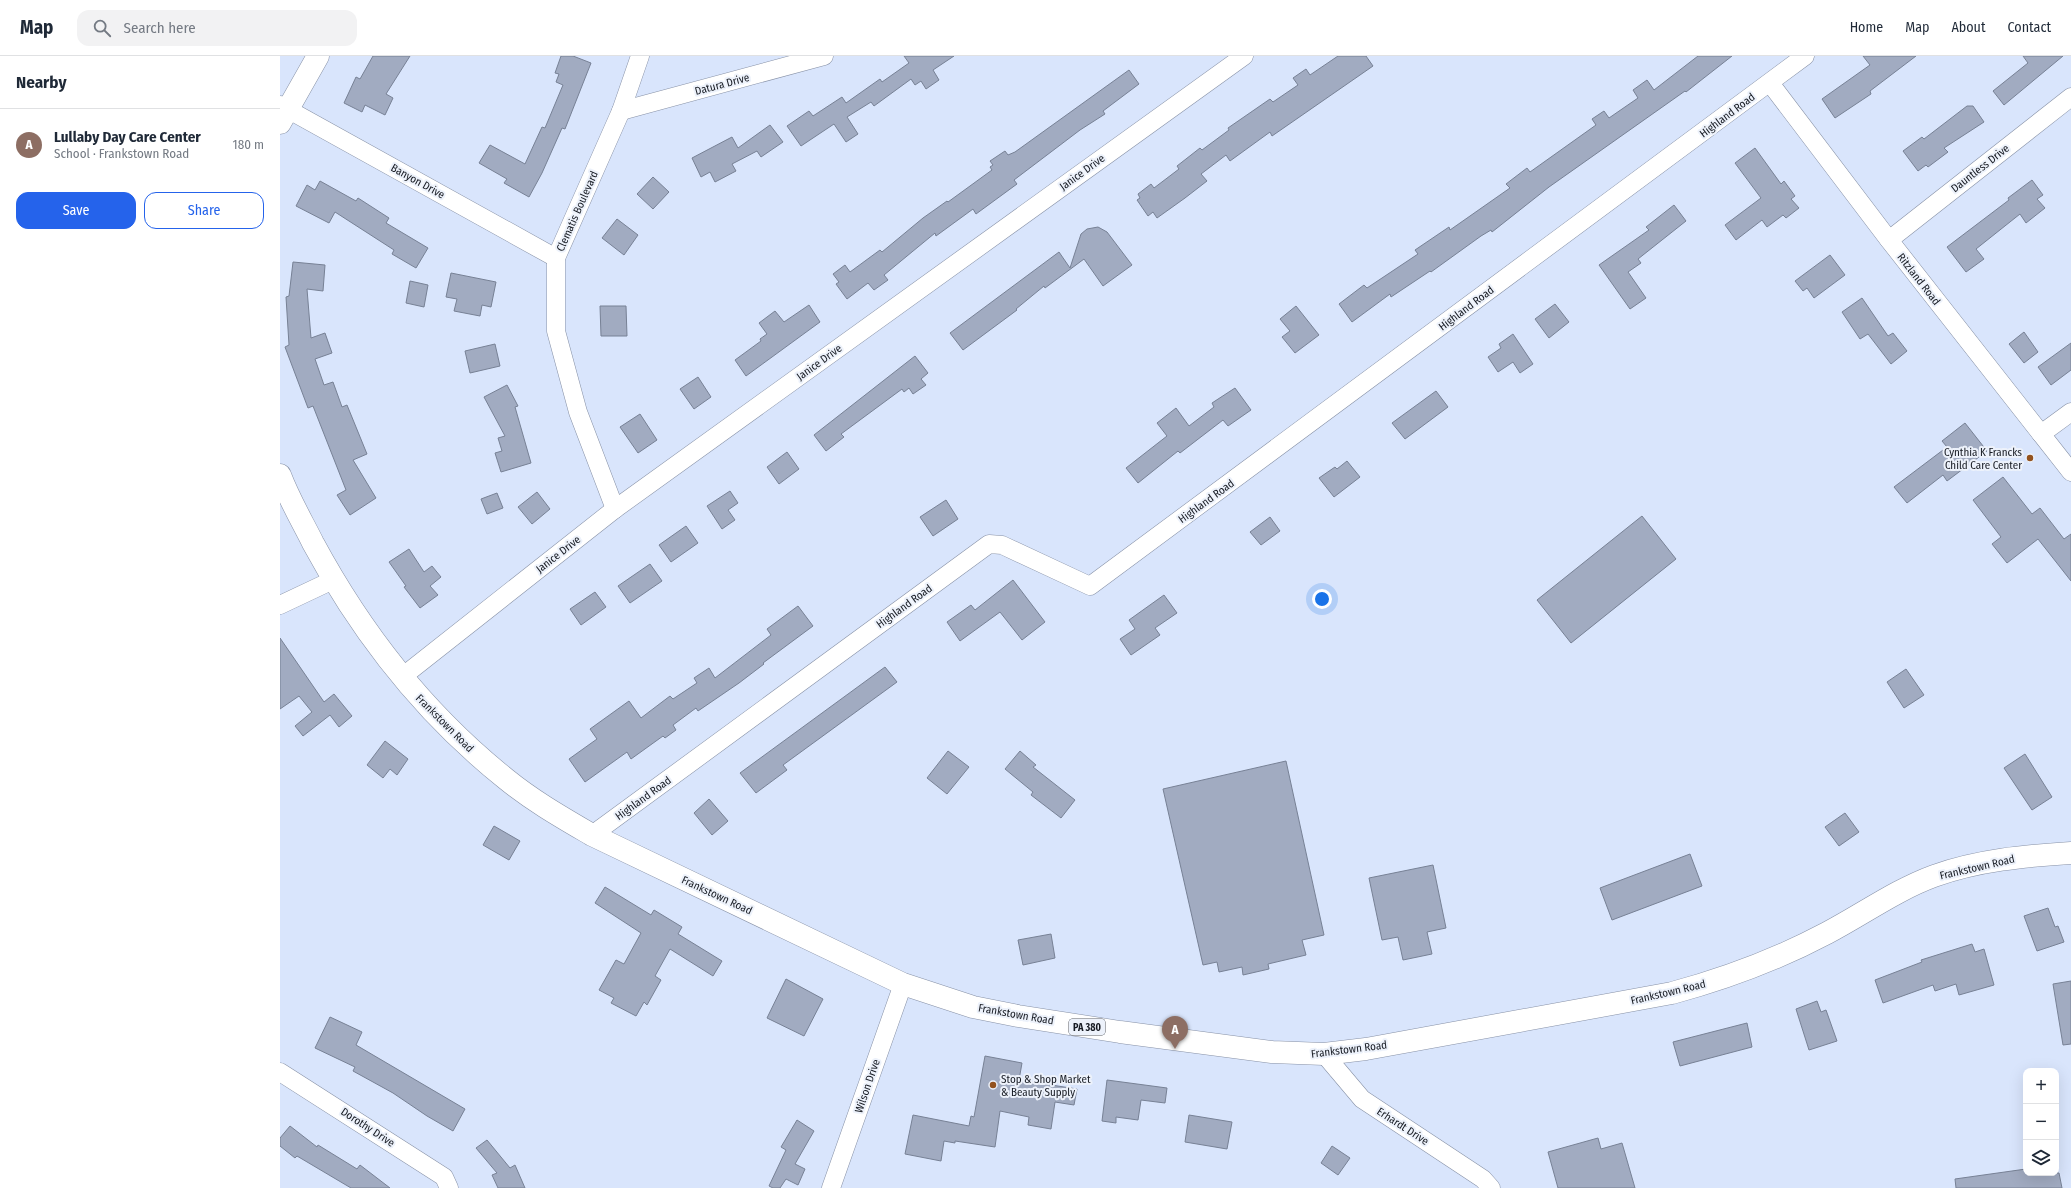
<!DOCTYPE html>
<html lang="en">
<head>
<meta charset="utf-8">
<style>
  body { margin:0; font-family:"Fira Sans Condensed",sans-serif; background:#f2f2f3; color:#1f2937 }
  .controls { position:absolute; right:12px; bottom:12px; display:grid; overflow:hidden; border-radius:8px; box-shadow:0 4px 16px #0002 }
  .controls button { width:36px; height:36px; display:grid; place-items:center; padding:0; border:0; border-bottom:1px solid #e0e1e3; background:#fff; color:#1f2937; font:20px sans-serif }
  .you { position:absolute; left:1042px; top:543px; width:14px; height:14px; margin:-10px; border:3px solid #fff; border-radius:50%; background:#1a73e8; box-shadow:0 0 0 6px #1a73e833 }
  .badge { display:grid; place-items:center; width:26px; height:26px; border-radius:50%; background:#2563eb; color:#fff; font-size:13px; font-weight:700 }
  .pin { position:absolute; translate:-50% -33px; filter:drop-shadow(0 1px 2px #0008) }
  .pin::after { content:''; position:absolute; top:21px; width:14px; height:12px; background:inherit; clip-path:polygon(0 0,100% 0,50% 100%) }
  .list { margin:0; padding:0; list-style:none }
  h2 { display:flex; justify-content:space-between; align-items:center; height:52px; margin:0; padding:0 16px; font-size:17px }
  h2 small { font-size:13px; font-weight:400; color:#747a83 }
  .list li { display:grid; grid-template-columns:26px 1fr auto; gap:12px; align-items:center; box-sizing:border-box; height:72px; padding:0 16px; border-top:1px solid #e0e1e3 }
  .list b { display:block; font-size:15px; white-space:nowrap }
  .list p { margin:0; font-size:13px; white-space:nowrap; color:#747a83 }
  .list em { font-size:13px; font-style:normal; color:#747a83 }
  .actions { display:flex; gap:8px; padding:12px 16px }
  .actions a { flex:1; padding:9px 0; border:1px solid #2563eb; border-radius:12px; text-align:center; font-size:14px; color:#2563eb }
  .actions .main { background:#2563eb; color:#fff }
  .icon { flex:none; width:22px; height:22px; fill:none; stroke:currentColor; stroke-width:2; stroke-linecap:round; stroke-linejoin:round }
  .map { position:relative; flex:none; width:1791px; height:1132px; overflow:hidden }
  header { display:flex; align-items:center; gap:24px; box-sizing:border-box; height:56px; padding:0 20px; background:#fff; border-bottom:1px solid #e0e1e3 }
  header strong { font-size:19px }
  nav { display:flex; gap:22px; margin-inline-start:auto; font-size:14px }
  .search { width:280px; height:36px; background:#f2f2f3; display:flex; align-items:center; gap:10px; box-sizing:border-box; padding:0 14px; border-radius:12px; color:#747a83; font-size:15px }
  main { display:flex }
  aside { flex:1; background:#fff }
  .map>svg:first-child { display:block }
  .building { fill:#a1abc1; stroke:#778195 }
  .lines { fill:none; stroke-linecap:round; stroke-linejoin:round }
  .minor-casing { stroke:#8791a6; stroke-width:19 }
  .primary-casing { stroke:#8791a6; stroke-width:23 }
  .minor { stroke:#fff; stroke-width:18 }
  .primary { stroke:#fff; stroke-width:22 }
  .poi-dot { fill:#93521e; stroke:#edf2fb; stroke-width:1.5 }
  .labels { text-anchor:middle; stroke-width:4; stroke-linejoin:round; paint-order:stroke }
  .shield { fill:#edf2fb; stroke:#565b63; stroke-width:1 }
  .shield-label { font-size:10px; font-weight:bold; fill:#161a22 }
  .street-label { font-size:11px; fill:#161a22; stroke:#edf2fb }
  .poi-label { font-size:11px; fill:#161a22; stroke:#edf2fb; text-anchor:end }
</style>
</head>
<body>
<header>
<strong>Map</strong>
<div class="search"><svg class="icon" aria-label="search" viewBox="0 0 24 24"><circle cx="10" cy="10" r="6"/><path d="M15 15l6 6"/></svg>Search here</div>
<nav><a>Home</a><a>Map</a><a>About</a><a>Contact</a></nav>
</header>
<main>
<aside>
<h2>Nearby<small></small></h2>
<ul class="list">
<li><span class="badge" style="background:#8d6e63">A</span><div><b>Lullaby Day Care Center</b><p>School · Frankstown Road</p></div><em>180 m</em></li>
</ul>
<div class="actions"><a class="main">Save</a><a>Share</a></div>
</aside>
<div class="map">
<svg width="1791" height="1132" viewBox="0 0 1791 1132">
  <rect width="100%" height="100%" fill="#d9e5fc"/>
  <g class="building">
    <path d="M 93,0 L 130,0 L 106,38 L 113,42 L 105,59 L 85,49 L 82,56 L 64,47 L 76,21 L 80,23 Z"/>
    <path d="M 281,0 L 293,0 L 311,7 L 285,73 L 282,72 L 262,117 L 249,141 L 224,127 L 227,123 L 199,107 L 210,89 L 245,108 L 262,71 L 265,72 L 283,29 L 276,26 L 279,18 L 275,17 Z"/>
    <path d="M 624,0 L 674,0 L 653,14 L 659,24 L 646,33 L 641,25 L 635,29 L 631,23 L 594,50 L 591,46 L 567,61 L 578,78 L 566,86 L 554,68 L 521,90 L 507,70 L 529,55 L 533,60 L 562,41 L 566,47 L 600,23 L 602,26 L 629,7 Z"/>
    <path d="M 1058,0 L 1086,0 L 1093,10 L 992,80 L 990,76 L 950,105 L 946,99 L 921,118 L 927,125 L 905,142 L 877,162 L 873,156 L 868,160 L 857,144 L 860,142 L 858,138 L 871,128 L 874,132 L 899,113 L 897,110 L 920,92 L 922,94 L 949,74 L 948,72 L 990,43 L 993,46 L 1018,29 L 1013,22 L 1026,13 L 1030,19 Z"/>
    <path d="M 1418,0 L 1452,0 L 1406,36 L 1405,35 L 1269,131 L 1212,176 L 1211,174 L 1201,180 L 1151,216 L 1150,215 L 1111,241 L 1110,238 L 1072,266 L 1059,248 L 1084,229 L 1087,232 L 1138,198 L 1135,194 L 1169,171 L 1170,174 L 1230,132 L 1226,128 L 1247,112 L 1250,116 L 1316,69 L 1312,63 L 1324,55 L 1329,62 L 1358,42 L 1353,34 L 1367,24 L 1374,34 Z"/>
    <path d="M 1583,0 L 1636,0 L 1590,35 L 1591,38 L 1555,62 L 1542,43 L 1590,9 Z"/>
    <path d="M 1743,0 L 1783,0 L 1724,49 L 1713,35 L 1748,7 Z"/>
    <path d="M 849,14 L 859,28 L 823,55 L 825,58 L 800,74 L 734,124 L 737,128 L 696,158 L 693,153 L 656,180 L 655,177 L 604,219 L 608,224 L 594,234 L 588,227 L 567,243 L 556,228 L 559,226 L 553,218 L 565,209 L 570,216 L 600,194 L 602,196 L 643,162 L 667,145 L 668,146 L 712,114 L 710,111 L 713,109 L 710,105 L 725,95 L 728,99 L 735,96 Z"/>
    <path d="M 1687,50 L 1693,50 L 1704,66 L 1664,92 L 1668,96 L 1648,111 L 1646,109 L 1638,115 L 1623,95 L 1642,81 L 1644,83 Z"/>
    <path d="M 490,69 L 503,86 L 481,101 L 477,95 L 452,108 L 456,115 L 435,126 L 430,116 L 421,121 L 412,102 L 452,81 L 458,92 Z"/>
    <path d="M 1475,92 L 1501,128 L 1504,125 L 1515,140 L 1511,143 L 1519,152 L 1506,162 L 1503,159 L 1487,171 L 1482,164 L 1456,184 L 1445,169 L 1481,142 L 1455,107 Z"/>
    <path d="M 373,121 L 389,136 L 373,153 L 357,138 Z"/>
    <path d="M 1752,124 L 1763,139 L 1757,143 L 1765,152 L 1746,167 L 1740,158 L 1696,193 L 1704,203 L 1686,216 L 1667,191 L 1729,144 L 1728,142 Z"/>
    <path d="M 40,125 L 76,145 L 78,142 L 109,162 L 106,167 L 148,192 L 136,212 L 112,198 L 114,194 L 55,156 L 49,167 L 16,150 L 27,129 L 35,134 Z"/>
    <path d="M 1394,149 L 1406,165 L 1358,203 L 1361,207 L 1348,216 L 1366,242 L 1350,253 L 1319,209 L 1369,174 L 1366,171 Z"/>
    <path d="M 337,163 L 358,179 L 344,199 L 322,182 Z"/>
    <path d="M 818,171 L 827,176 L 852,209 L 823,230 L 804,203 L 765,232 L 764,230 L 736,253 L 737,254 L 683,294 L 670,277 L 779,196 L 790,212 L 801,178 L 807,173 Z"/>
    <path d="M 1550,199 L 1565,219 L 1534,242 L 1527,232 L 1523,235 L 1515,225 Z"/>
    <path d="M 13,206 L 45,209 L 43,235 L 27,233 L 31,282 L 45,277 L 52,297 L 35,303 L 44,329 L 53,326 L 62,351 L 67,349 L 87,398 L 73,404 L 96,442 L 70,459 L 57,439 L 66,434 L 33,350 L 28,352 L 5,291 L 9,289 L 6,241 L 9,240 Z"/>
    <path d="M 171,217 L 216,226 L 211,251 L 202,249 L 200,260 L 174,255 L 177,243 L 166,241 Z"/>
    <path d="M 130,225 L 148,229 L 144,251 L 126,247 Z"/>
    <path d="M 1582,242 L 1608,280 L 1613,277 L 1627,295 L 1611,308 L 1588,278 L 1580,283 L 1562,256 Z"/>
    <path d="M 1275,248 L 1289,266 L 1269,282 L 1255,263 Z"/>
    <path d="M 529,249 L 540,266 L 466,320 L 455,304 L 481,285 L 480,283 L 487,278 L 479,267 L 495,255 L 504,266 Z"/>
    <path d="M 320,250 L 346,250 L 347,280 L 321,280 Z"/>
    <path d="M 1016,250 L 1039,279 L 1015,297 L 1002,281 L 1010,275 L 1000,263 Z"/>
    <path d="M 1744,276 L 1758,296 L 1744,307 L 1729,288 Z"/>
    <path d="M 1233,278 L 1253,308 L 1240,317 L 1233,306 L 1218,316 L 1208,301 L 1221,292 L 1219,288 Z"/>
    <path d="M 1791,287 L 1791,314 L 1771,329 L 1758,311 Z"/>
    <path d="M 215,288 L 220,310 L 190,317 L 185,295 Z"/>
    <path d="M 635,300 L 648,317 L 641,323 L 646,329 L 633,338 L 629,332 L 624,336 L 622,333 L 561,378 L 564,381 L 546,395 L 534,379 Z"/>
    <path d="M 418,321 L 431,341 L 414,353 L 400,333 Z"/>
    <path d="M 227,329 L 238,350 L 235,351 L 251,407 L 221,416 L 215,397 L 222,395 L 218,382 L 225,380 L 204,341 Z"/>
    <path d="M 955,332 L 971,354 L 948,370 L 943,364 L 900,397 L 898,395 L 858,427 L 846,412 L 887,380 L 877,367 L 896,352 L 909,370 L 934,351 L 932,347 Z"/>
    <path d="M 1156,335 L 1168,351 L 1125,383 L 1112,367 Z"/>
    <path d="M 360,358 L 377,384 L 358,397 L 340,371 Z"/>
    <path d="M 1685,367 L 1707,395 L 1667,425 L 1663,419 L 1627,447 L 1614,431 L 1667,391 L 1662,385 Z"/>
    <path d="M 507,396 L 519,413 L 499,428 L 487,411 Z"/>
    <path d="M 1067,405 L 1080,421 L 1054,441 L 1039,422 L 1055,411 L 1057,413 Z"/>
    <path d="M 1723,421 L 1752,458 L 1760,452 L 1784,483 L 1791,478 L 1791,525 L 1758,483 L 1727,507 L 1712,488 L 1721,481 L 1693,444 Z"/>
    <path d="M 450,435 L 458,447 L 448,454 L 455,464 L 442,473 L 427,450 Z"/>
    <path d="M 257,436 L 270,453 L 252,468 L 238,451 Z"/>
    <path d="M 217,437 L 223,452 L 207,458 L 201,443 Z"/>
    <path d="M 666,444 L 678,463 L 653,480 L 640,461 Z"/>
    <path d="M 1362,460 L 1396,503 L 1291,587 L 1257,544 Z"/>
    <path d="M 990,461 L 1000,475 L 981,489 L 970,476 Z"/>
    <path d="M 406,470 L 418,487 L 391,506 L 379,489 Z"/>
    <path d="M 129,493 L 144,516 L 152,510 L 161,521 L 150,530 L 158,539 L 140,552 L 124,531 L 126,530 L 109,506 Z"/>
    <path d="M 370,508 L 382,525 L 350,547 L 338,530 Z"/>
    <path d="M 733,524 L 765,566 L 742,584 L 720,556 L 680,585 L 667,566 L 691,549 L 695,554 Z"/>
    <path d="M 315,536 L 326,551 L 301,569 L 290,553 Z"/>
    <path d="M 884,539 L 897,557 L 875,572 L 880,579 L 851,599 L 840,583 L 855,573 L 849,564 Z"/>
    <path d="M 518,550 L 533,570 L 483,607 L 484,608 L 459,627 L 418,655 L 416,652 L 393,669 L 396,674 L 385,682 L 383,680 L 351,703 L 347,696 L 305,726 L 289,703 L 317,683 L 310,673 L 349,645 L 361,662 L 390,640 L 393,643 L 417,627 L 414,622 L 429,612 L 435,622 L 491,579 L 487,573 Z"/>
    <path d="M 0,582 L 44,646 L 54,638 L 72,660 L 59,671 L 50,659 L 23,680 L 15,670 L 32,656 L 19,640 L 0,653 Z"/>
    <path d="M 605,611 L 617,626 L 503,709 L 507,714 L 476,737 L 460,717 Z"/>
    <path d="M 1626,613 L 1644,639 L 1624,652 L 1607,626 Z"/>
    <path d="M 105,685 L 128,703 L 117,719 L 110,713 L 103,722 L 87,709 Z"/>
    <path d="M 668,695 L 689,711 L 667,738 L 647,722 Z"/>
    <path d="M 740,695 L 756,709 L 753,711 L 795,744 L 781,762 L 751,739 L 753,736 L 725,713 Z"/>
    <path d="M 1745,698 L 1772,741 L 1752,754 L 1724,712 Z"/>
    <path d="M 1006,705 L 1044,879 L 1022,884 L 1026,899 L 988,908 L 989,913 L 963,919 L 962,911 L 939,916 L 937,906 L 923,909 L 883,733 Z"/>
    <path d="M 429,743 L 448,765 L 432,779 L 414,757 Z"/>
    <path d="M 1565,757 L 1579,776 L 1559,790 L 1545,771 Z"/>
    <path d="M 214,770 L 240,785 L 229,804 L 203,789 Z"/>
    <path d="M 1410,798 L 1422,830 L 1332,864 L 1320,832 Z"/>
    <path d="M 1153,809 L 1166,872 L 1147,876 L 1152,898 L 1123,904 L 1118,881 L 1102,884 L 1089,822 Z"/>
    <path d="M 325,831 L 371,859 L 374,854 L 402,871 L 398,878 L 442,905 L 433,920 L 390,893 L 375,920 L 381,924 L 367,949 L 364,946 L 356,960 L 331,947 L 334,942 L 319,934 L 336,904 L 344,908 L 361,877 L 315,847 Z"/>
    <path d="M 1768,852 L 1775,871 L 1778,870 L 1784,886 L 1757,895 L 1744,860 Z"/>
    <path d="M 771,878 L 775,902 L 743,909 L 738,884 Z"/>
    <path d="M 1692,888 L 1695,896 L 1704,893 L 1714,929 L 1679,939 L 1676,928 L 1655,935 L 1653,929 L 1603,947 L 1595,924 L 1642,906 L 1641,904 Z"/>
    <path d="M 506,923 L 543,943 L 524,980 L 487,962 Z"/>
    <path d="M 1791,925 L 1791,988 L 1783,989 L 1773,928 Z"/>
    <path d="M 1537,945 L 1541,956 L 1546,954 L 1557,985 L 1529,994 L 1516,953 Z"/>
    <path d="M 50,961 L 82,976 L 76,989 L 185,1053 L 173,1075 L 147,1060 L 113,1037 L 73,1015 L 75,1011 L 35,992 Z"/>
    <path d="M 1467,967 L 1472,991 L 1400,1010 L 1393,986 Z"/>
    <path d="M 705,1000 L 742,1007 L 739,1024 L 797,1033 L 794,1049 L 775,1046 L 771,1073 L 748,1069 L 749,1061 L 720,1055 L 715,1091 L 675,1085 L 675,1087 L 664,1085 L 661,1105 L 625,1098 L 633,1059 L 689,1070 L 691,1060 L 694,1061 Z"/>
    <path d="M 827,1024 L 887,1032 L 885,1047 L 861,1044 L 858,1064 L 836,1061 L 836,1067 L 822,1065 Z"/>
    <path d="M 909,1059 L 952,1066 L 947,1093 L 905,1086 Z"/>
    <path d="M 517,1064 L 534,1075 L 515,1108 L 525,1113 L 518,1129 L 506,1123 L 500,1132 L 493,1132 L 489,1130 L 506,1094 L 501,1091 Z"/>
    <path d="M 10,1070 L 37,1091 L 38,1089 L 77,1113 L 80,1109 L 110,1132 L 71,1132 L 17,1100 L 15,1102 L 0,1090 L 0,1082 Z"/>
    <path d="M 1318,1082 L 1321,1093 L 1342,1087 L 1355,1132 L 1278,1132 L 1268,1096 Z"/>
    <path d="M 207,1084 L 230,1112 L 235,1109 L 245,1132 L 218,1132 L 212,1119 L 217,1117 L 196,1092 Z"/>
    <path d="M 1052,1090 L 1070,1102 L 1058,1119 L 1041,1107 Z"/>
    <path d="M 1746,1113 L 1746,1117 L 1779,1117 L 1782,1132 L 1676,1132 L 1675,1123 Z"/>
  </g>
  <g class="lines">
    <g class="minor-casing">
      <g id="minor">
        <path d="M 1490,27 L 1609,184 L 1791,416"/>
        <path d="M 0,49 L 276,202"/>
        <path d="M 341,55 L 544,0"/>
        <path d="M 1609,184 L 1791,41"/>
        <path d="M 1761,378 L 1791,356"/>
        <path d="M 335,453 L 298,356 L 276,275 L 276,202 L 341,55 L 360,0"/>
        <path d="M 0,549 L 53,524"/>
        <path d="M 122,621 L 335,453 L 964,0"/>
        <path d="M 312,779 L 709,488 L 722,489 L 810,530 L 1525,0"/>
        <path d="M 1044,998 L 1082,1043 L 1203,1123 L 1211,1132"/>
        <path d="M 0,1016 L 164,1121 L 169,1132"/>
        <path d="M 551,1132 L 623,928"/>
      </g>
    </g>
    <g class="primary-casing">
      <g id="primary">
        <path d="M 0,67 L 38,0"/>
        <path d="M 0,419 C 9,443 22,465 33,487 C 82,578 146,659 226,723 C 253,745 283,762 312,779 L 623,928 L 693,951 L 738,960 L 840,976 L 992,996 L 1044,998 L 1086,993 L 1392,937 C 1448,922 1496,904 1547,877 C 1583,858 1616,834 1654,820 C 1698,804 1745,800 1791,797"/>
      </g>
    </g>
    <use href="#minor" class="minor"/>
    <use href="#primary" class="primary"/>
  </g>
  <g class="poi-dot">
    <circle cx="1750" cy="402" r="4"/>
    <circle cx="713" cy="1029" r="4"/>
  </g>
  <g class="labels">
    <rect class="shield" x="789" y="963" width="36" height="16" rx="3"/>
    <g class="shield-label">
      <text x="807" y="975">PA 380</text>
    </g>
    <g class="street-label">
      <text transform="translate(442 28) rotate(-15)" y="4">Datura Drive</text>
      <text transform="translate(1447 59) rotate(-37)" y="4">Highland Road</text>
      <text transform="translate(1700 112) rotate(-38)" y="4">Dauntless Drive</text>
      <text transform="translate(802 116) rotate(-36)" y="4">Janice Drive</text>
      <text transform="translate(138 125) rotate(29)" y="4">Banyon Drive</text>
      <text transform="translate(297 155) rotate(-66)" y="4">Clematis Boulevard</text>
      <text transform="translate(1639 223) rotate(52)" y="4">Ritzland Road</text>
      <text transform="translate(1186 252) rotate(-37)" y="4">Highland Road</text>
      <text transform="translate(539 306) rotate(-36)" y="4">Janice Drive</text>
      <text transform="translate(926 445) rotate(-36)" y="4">Highland Road</text>
      <text transform="translate(278 498) rotate(-38)" y="4">Janice Drive</text>
      <text transform="translate(624 550) rotate(-36)" y="4">Highland Road</text>
      <text transform="translate(165 667) rotate(45)" y="4">Frankstown Road</text>
      <text transform="translate(363 742) rotate(-36)" y="4">Highland Road</text>
      <text transform="translate(1697 811) rotate(-13)" y="4">Frankstown Road</text>
      <text transform="translate(437 839) rotate(25)" y="4">Frankstown Road</text>
      <text transform="translate(1388 936) rotate(-13)" y="4">Frankstown Road</text>
      <text transform="translate(736 958) rotate(10)" y="4">Frankstown Road</text>
      <text transform="translate(1069 993) rotate(-7)" y="4">Frankstown Road</text>
      <text transform="translate(587 1030) rotate(-71)" y="4">Wilson Drive</text>
      <text transform="translate(1123 1070) rotate(33)" y="4">Erhardt Drive</text>
      <text transform="translate(88 1071) rotate(33)" y="4">Dorothy Drive</text>
    </g>
    <g class="poi-label">
      <text x="1742" y="400">Cynthia K Francks<tspan x="1742" dy="13">Child Care Center</tspan></text>
      <text x="721" y="1027" text-anchor="start">Stop &amp; Shop Market<tspan x="721" dy="13">&amp; Beauty Supply</tspan></text>
    </g>
  </g>
</svg>
<div class="controls">
<button>+</button>
<button>−</button>
<button><svg class="icon" aria-label="layers" viewBox="0 0 24 24"><path d="M12 4l9 5-9 5-9-5zM3 14l9 5 9-5"/></svg></button>
</div>
<div class="you"></div>
<div class="pin badge" style="left:895px;top:993px;background:#8d6e63">A</div>
</div>
</main>
</body>
</html>
